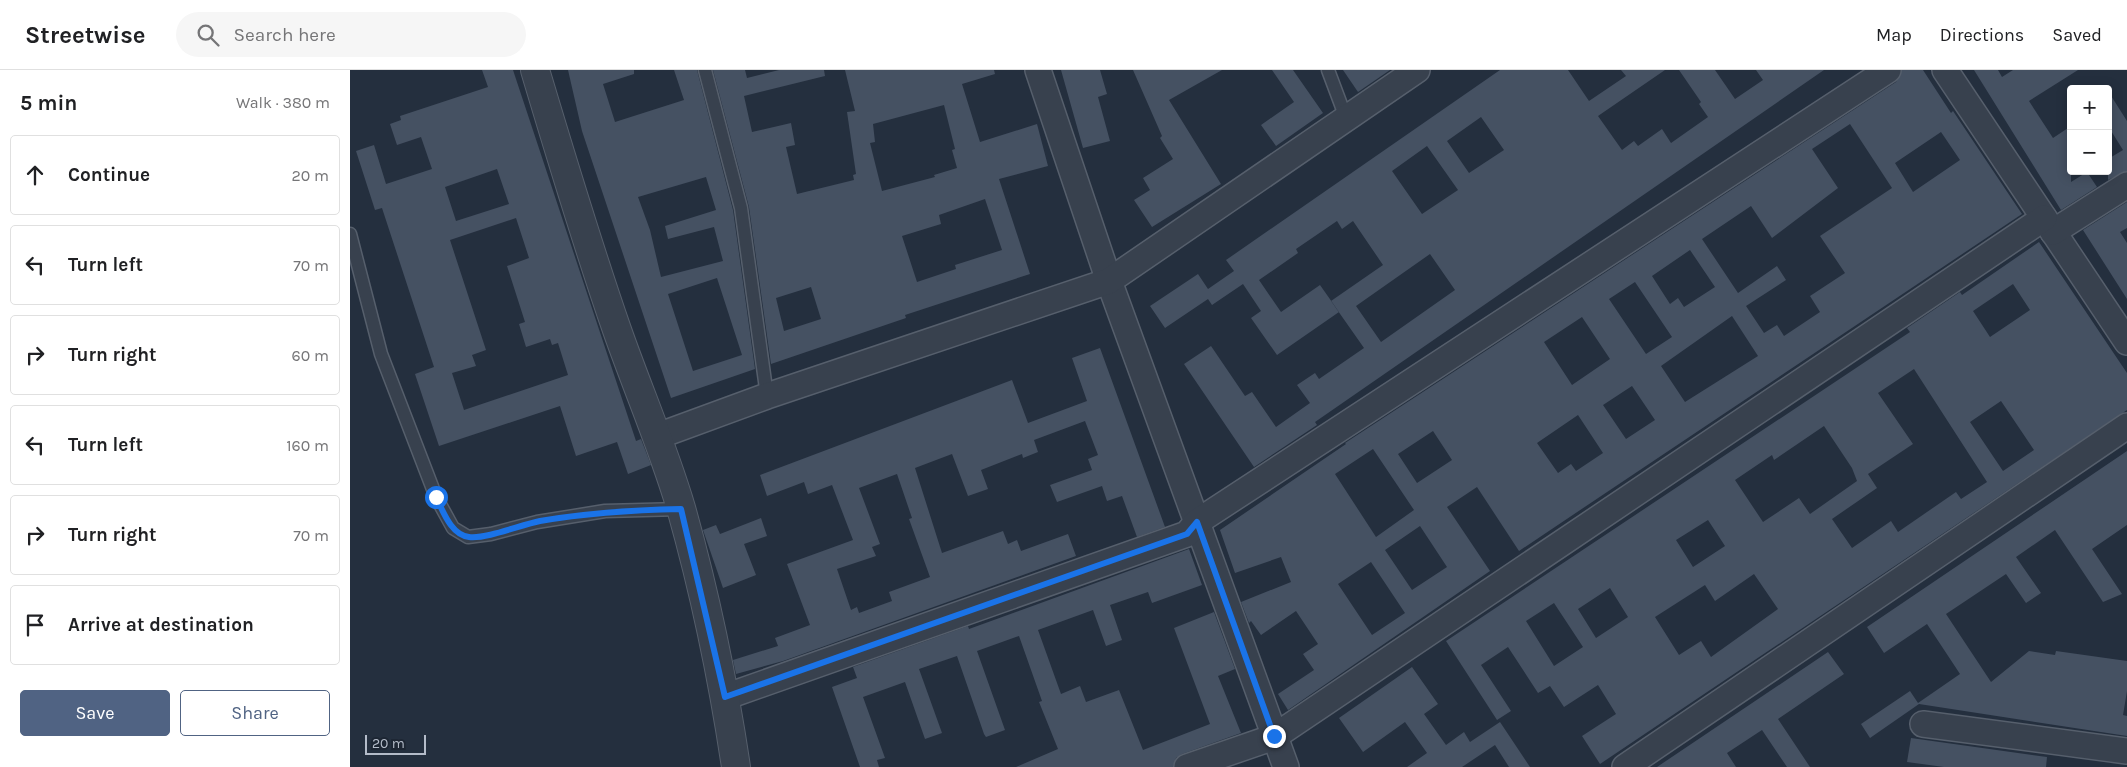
<!DOCTYPE html>
<html lang="en">
<head>
<meta charset="utf-8">
<style>
  body { margin:0; font-family:Karla,sans-serif; background:#f6f6f6; color:#202124 }
  .controls { position:absolute; right:15px; top:15px; display:grid; overflow:hidden; border-radius:5px; box-shadow:0 2px 12px #0003 }
  .controls button { width:45px; height:45px; display:grid; place-items:center; padding:0; border:0; border-bottom:1px solid #e0e0e0; background:#fff; color:#202124; font:25px sans-serif }
  .scale { position:absolute; left:15px; bottom:12px; width:61px; box-sizing:border-box; padding-left:5px; border:2px solid #b4bcc9; border-top:0; font-size:14px; line-height:18px; white-space:nowrap; color:#b4bcc9; -webkit-text-stroke:4px #1d2633; paint-order:stroke }
  .stop { position:absolute; width:15px; height:15px; margin:-11px; border:4px solid #1a73e8; border-radius:50%; background:#fff }
  .stop.end { background:#1a73e8; border-color:#fff; box-shadow:0 1px 5px #0008 }
  .list { margin:0; padding:0; list-style:none }
  h2 { display:flex; justify-content:space-between; align-items:center; height:65px; margin:0; padding:0 20px; font-size:21px }
  h2 small { font-size:16px; font-weight:400; color:#757577 }
  .list li { display:grid; grid-template-columns:32px 1fr auto; gap:15px; align-items:center; box-sizing:border-box; height:80px; margin:0 10px 10px; padding:0 10px; border:1px solid #e0e0e0; border-radius:5px }
  .list b { display:block; font-size:19px; white-space:nowrap }
  .list em { font-size:16px; font-style:normal; color:#757577 }
  .actions { display:flex; gap:10px; padding:15px 20px }
  .actions a { flex:1; padding:11px 0; border:1px solid #506383; border-radius:5px; text-align:center; font-size:18px; color:#506383 }
  .actions .main { background:#506383; color:#fff }
  .icon { flex:none; width:28px; height:28px; fill:none; stroke:currentColor; stroke-width:2; stroke-linecap:round; stroke-linejoin:round }
  .map { position:relative; flex:none; width:1777px; height:697px; overflow:hidden }
  header { display:flex; align-items:center; gap:30px; box-sizing:border-box; height:70px; padding:0 25px; background:#fff; border-bottom:1px solid #e0e0e0 }
  header strong { font-size:24px }
  nav { display:flex; gap:28px; margin-inline-start:auto; font-size:18px }
  .search { width:350px; height:45px; background:#f6f6f6; display:flex; align-items:center; gap:12px; box-sizing:border-box; padding:0 18px; border-radius:28px; color:#757577; font-size:19px }
  main { display:flex }
  aside { flex:1; background:#fff }
  .map>svg:first-child { display:block }
  .building { fill:#455162; fill-rule:evenodd }
  .lines { fill:none; stroke-linecap:round; stroke-linejoin:round }
  .service-casing { stroke:#565f6c; stroke-width:15 }
  .minor-casing { stroke:#565f6c; stroke-width:28 }
  .tertiary-casing { stroke:#565f6c; stroke-width:30 }
  .service { stroke:#38414e; stroke-width:12 }
  .minor { stroke:#38414e; stroke-width:25 }
  .tertiary { stroke:#38414e; stroke-width:28 }
  .route { stroke:#1a73e8; stroke-width:6 }
</style>
</head>
<body>
<header>
<strong>Streetwise</strong>
<div class="search"><svg class="icon" aria-label="search" viewBox="0 0 24 24"><circle cx="10" cy="10" r="6"/><path d="M15 15l6 6"/></svg>Search here</div>
<nav><a>Map</a><a>Directions</a><a>Saved</a></nav>
</header>
<main>
<aside>
<h2>5 min<small>Walk · 380 m</small></h2>
<ul class="list">
<li><svg class="icon" aria-label="ahead" viewBox="0 0 24 24"><path d="M12 20V5M6 11l6-6 6 6"/></svg><div><b>Continue</b></div><em>20 m</em></li>
<li><svg class="icon" aria-label="left" viewBox="0 0 24 24"><path d="M17 20v-9H6M10 6l-5 5 5 5"/></svg><div><b>Turn left</b></div><em>70 m</em></li>
<li><svg class="icon" aria-label="right" viewBox="0 0 24 24"><path d="M7 20v-9h11M14 6l5 5-5 5"/></svg><div><b>Turn right</b></div><em>60 m</em></li>
<li><svg class="icon" aria-label="left" viewBox="0 0 24 24"><path d="M17 20v-9H6M10 6l-5 5 5 5"/></svg><div><b>Turn left</b></div><em>160 m</em></li>
<li><svg class="icon" aria-label="right" viewBox="0 0 24 24"><path d="M7 20v-9h11M14 6l5 5-5 5"/></svg><div><b>Turn right</b></div><em>70 m</em></li>
<li><svg class="icon" aria-label="arrive" viewBox="0 0 24 24"><path d="M6 21V4h12l-3 4 3 4H6"/></svg><div><b>Arrive at destination</b></div></li>
</ul>
<div class="actions"><a class="main">Save</a><a>Share</a></div>
</aside>
<div class="map">
<svg width="1777" height="697" viewBox="0 0 1777 697">
  <rect width="100%" height="100%" fill="#242f3e"/>
  <g class="building">
    <path d="M 132,0 L 163,0 L 286,371 L 291,369 L 301,395 L 278,404 L 267,372 L 226,386 L 210,336 L 89,376 L 65,304 L 84,297 L 32,138 L 25,140 L 6,81 L 24,75 L 36,114 L 82,99 L 71,67 L 47,75 L 40,54 L 51,50 L 50,46 L 138,17 ZM 147,99 L 159,134 L 106,151 L 95,117 ZM 166,148 L 179,188 L 157,196 L 175,252 L 169,254 L 176,277 L 200,269 L 202,275 L 208,273 L 218,305 L 114,340 L 102,303 L 126,296 L 122,285 L 136,280 L 100,170 Z"/>
    <path d="M 218,0 L 284,0 L 284,4 L 253,14 L 265,52 L 334,30 L 324,0 L 347,0 L 383,140 L 405,299 L 321,328 L 232,61 ZM 356,107 L 366,140 L 315,156 L 318,169 L 364,157 L 373,191 L 311,207 L 300,160 L 288,127 ZM 367,208 L 392,285 L 343,301 L 318,224 Z"/>
    <path d="M 363,0 L 395,0 L 397,8 L 429,0 L 474,0 L 475,6 L 394,26 L 402,62 L 441,53 L 445,75 L 436,77 L 447,124 L 504,110 L 503,105 L 506,104 L 497,42 L 505,41 L 495,0 L 644,0 L 645,4 L 612,14 L 630,72 L 687,54 L 698,96 L 649,109 L 680,204 L 555,245 L 556,248 L 421,294 L 399,137 ZM 594,35 L 605,79 L 602,80 L 607,98 L 584,105 L 585,107 L 532,121 L 520,73 L 525,72 L 523,54 ZM 635,129 L 652,180 L 605,195 L 606,199 L 567,212 L 552,166 L 591,154 L 589,145 ZM 461,217 L 471,249 L 434,261 L 426,228 Z"/>
    <path d="M 711,0 L 750,0 L 757,24 L 748,27 L 760,71 L 733,78 Z"/>
    <path d="M 783,0 L 872,0 L 819,30 L 871,114 L 802,157 L 784,130 L 800,120 L 793,108 L 823,89 L 810,68 L 812,66 Z"/>
    <path d="M 922,0 L 943,0 L 973,43 L 926,76 L 911,55 L 944,32 Z"/>
    <path d="M 993,0 L 1040,0 L 1008,22 Z"/>
    <path d="M 1150,0 L 1218,0 L 1239,31 L 1276,6 L 1271,0 L 1315,0 L 1248,46 L 1272,80 L 1284,71 L 1288,76 L 1312,59 L 1321,73 L 1358,47 L 1349,34 L 1351,32 L 1329,0 L 1365,0 L 1385,29 L 1413,10 L 1406,0 L 1474,0 L 965,352 L 967,355 L 904,397 L 834,294 L 861,276 L 895,326 L 902,322 L 926,357 L 960,333 L 947,315 L 965,303 L 969,309 L 1014,278 L 981,231 L 1033,195 L 1003,151 L 992,159 L 987,151 L 946,179 L 948,183 L 909,210 L 931,242 L 970,215 L 989,242 L 927,285 L 901,248 L 911,241 L 893,214 L 862,235 L 858,229 L 815,258 L 800,236 L 848,204 L 858,219 L 884,201 L 876,190 ZM 1131,47 L 1154,80 L 1119,103 L 1097,71 ZM 1077,76 L 1108,120 L 1072,144 L 1042,101 ZM 1080,184 L 1105,220 L 1031,272 L 1006,236 Z"/>
    <path d="M 1552,0 L 1573,0 L 1601,43 L 1603,41 L 1672,144 L 1169,481 L 1127,417 L 1097,437 L 1140,501 L 938,640 L 928,624 L 964,600 L 953,584 L 968,574 L 946,541 L 911,565 L 901,551 L 899,553 L 891,532 L 941,512 L 931,487 L 885,503 L 870,460 L 996,374 L 995,373 L 1546,12 ZM 1500,54 L 1542,118 L 1470,166 L 1495,203 L 1460,226 L 1470,242 L 1434,266 L 1427,255 L 1414,263 L 1396,236 L 1436,210 L 1427,196 L 1388,223 L 1352,169 L 1401,136 L 1422,168 L 1488,118 L 1462,79 ZM 1591,62 L 1610,90 L 1563,122 L 1545,93 ZM 1340,180 L 1365,217 L 1334,237 L 1328,228 L 1320,234 L 1302,206 ZM 1285,212 L 1322,267 L 1296,284 L 1259,229 ZM 1382,246 L 1408,286 L 1335,332 L 1311,296 ZM 1232,247 L 1260,289 L 1222,315 L 1194,272 ZM 1282,316 L 1305,350 L 1276,369 L 1253,335 ZM 1228,345 L 1253,383 L 1226,401 L 1221,394 L 1208,403 L 1187,373 ZM 1083,361 L 1102,390 L 1067,413 L 1048,384 ZM 1023,379 L 1064,440 L 1026,467 L 985,404 ZM 1070,456 L 1097,497 L 1062,520 L 1035,480 ZM 1021,492 L 1055,543 L 1022,565 L 988,514 Z"/>
    <path d="M 1624,0 L 1648,0 L 1652,7 L 1663,0 L 1728,0 L 1679,31 L 1703,68 L 1721,56 L 1721,112 L 1737,102 L 1747,117 L 1711,140 Z"/>
    <path d="M 1758,21 L 1777,51 L 1777,101 L 1758,110 L 1758,89 L 1773,80 L 1758,56 Z"/>
    <path d="M 1777,132 L 1777,158 L 1770,162 L 1777,173 L 1777,229 L 1733,160 Z"/>
    <path d="M 1689,172 L 1777,303 L 1777,340 L 1250,694 L 1232,666 L 1266,644 L 1248,615 L 1214,637 L 1200,616 L 1188,623 L 1158,577 L 1131,595 L 1161,641 L 1147,650 L 1096,571 L 1560,262 L 1557,258 L 1610,222 L 1612,225 ZM 1663,214 L 1680,240 L 1640,267 L 1623,241 ZM 1564,299 L 1637,412 L 1611,429 L 1606,422 L 1548,462 L 1541,451 L 1502,478 L 1482,449 L 1527,418 L 1518,404 L 1563,374 L 1528,323 ZM 1651,331 L 1684,380 L 1653,401 L 1620,352 ZM 1474,356 L 1502,398 L 1507,411 L 1460,444 L 1449,428 L 1413,452 L 1385,410 L 1422,385 L 1424,390 ZM 1358,450 L 1375,476 L 1343,497 L 1326,470 ZM 1404,504 L 1428,539 L 1361,587 L 1351,571 L 1329,585 L 1305,547 L 1355,515 L 1365,531 ZM 1260,518 L 1278,547 L 1246,568 L 1228,539 ZM 1204,533 L 1233,577 L 1204,596 L 1176,551 Z"/>
    <path d="M 750,278 L 815,457 L 787,467 L 772,426 L 757,431 L 752,416 L 707,432 L 700,415 L 742,400 L 738,389 L 748,385 L 735,351 L 684,370 L 688,382 L 673,388 L 672,384 L 631,400 L 638,419 L 618,426 L 602,384 L 565,398 L 592,483 L 653,461 L 658,474 L 667,470 L 671,481 L 718,464 L 726,486 L 433,591 L 386,604 L 383,590 L 428,576 L 425,568 L 460,555 L 437,494 L 503,470 L 482,415 L 458,424 L 454,412 L 417,426 L 410,405 L 662,310 L 678,353 L 737,331 L 722,288 ZM 547,404 L 562,448 L 559,449 L 580,507 L 539,522 L 542,531 L 509,543 L 507,537 L 501,540 L 487,499 L 526,486 L 522,477 L 530,474 L 509,418 Z"/>
    <path d="M 1777,381 L 1777,455 L 1742,479 L 1772,524 L 1753,532 L 1705,460 L 1666,487 L 1691,523 L 1676,533 L 1656,504 L 1596,544 L 1641,612 L 1679,581 L 1705,585 L 1706,581 L 1777,591 L 1777,621 L 1773,645 L 1777,646 L 1777,666 L 1569,634 L 1520,668 L 1511,654 L 1560,621 L 1568,633 L 1610,604 L 1577,554 L 1534,583 L 1517,557 Z"/>
    <path d="M 411,448 L 417,466 L 394,474 L 406,505 L 373,518 L 353,460 L 366,455 L 370,464 Z"/>
    <path d="M 839,479 L 852,515 L 802,533 L 798,522 L 760,535 L 772,570 L 756,576 L 743,540 L 688,560 L 711,624 L 730,616 L 736,632 L 769,620 L 793,680 L 860,654 L 824,558 L 864,542 L 885,599 L 868,606 L 891,663 L 832,684 L 826,688 L 823,697 L 666,697 L 708,679 L 689,632 L 692,631 L 669,566 L 627,581 L 655,660 L 636,667 L 634,664 L 607,586 L 569,599 L 592,663 L 575,669 L 555,612 L 513,627 L 535,688 L 527,690 L 529,697 L 510,697 L 482,617 L 507,608 L 503,597 L 618,556 L 619,559 Z"/>
    <path d="M 1478,582 L 1494,604 L 1428,649 L 1460,697 L 1437,697 L 1412,660 L 1377,683 L 1386,697 L 1307,697 Z"/>
    <path d="M 1062,597 L 1088,634 L 1074,644 L 1096,675 L 1114,662 L 1120,672 L 1150,652 L 1180,697 L 1159,697 L 1145,675 L 1112,697 L 1057,697 L 1077,683 L 1055,652 L 1013,682 L 989,648 Z"/>
    <path d="M 1561,668 L 1697,687 L 1696,697 L 1594,697 L 1557,692 Z"/>
  </g>
  <g class="lines">
    <g class="service-casing">
      <g id="service">
        <path d="M 355,0 L 391,138 L 417,326"/>
        <path d="M 978,0 L 996,48"/>
        <path d="M 0,164 L 31,284 L 86,427 L 103,458 L 118,467 L 141,464 L 187,452 L 255,441 L 331,439"/>
      </g>
    </g>
    <g class="minor-casing">
      <g id="minor">
        <path d="M 688,0 L 759,211 L 936,697"/>
        <path d="M 1595,0 L 1777,272"/>
        <path d="M 1703,162 L 1777,115"/>
        <path d="M 308,366 L 417,326 L 759,211 L 1067,0"/>
        <path d="M 375,627 L 837,464 L 847,452 L 1538,0"/>
        <path d="M 1573,654 L 1777,681"/>
        <path d="M 837,697 L 924,667 L 1694,148"/>
        <path d="M 1275,697 L 1777,356"/>
      </g>
    </g>
    <g class="tertiary-casing">
      <path id="tertiary" d="M 185,0 C 211,87 237,174 267,260 C 288,320 313,377 331,438 C 355,523 373,610 386,697"/>
    </g>
    <use href="#service" class="service"/>
    <use href="#minor" class="minor"/>
    <use href="#tertiary" class="tertiary"/>
  </g>
  <g class="lines">
    <path class="route" d="M 86,427 C 93,441 101,465 119,467 C 137,469 170,455 190,451 C 237,443 283,440 331,439 L 375,627 L 837,464 L 847,452 L 924,666"/>
  </g>
</svg>
<div class="controls">
<button>+</button>
<button>−</button>
</div>
<div class="scale">20 m</div>
<div class="stop" style="left:86px;top:427px"></div>
<div class="stop end" style="left:924px;top:666px"></div>
</div>
</main>
</body>
</html>
